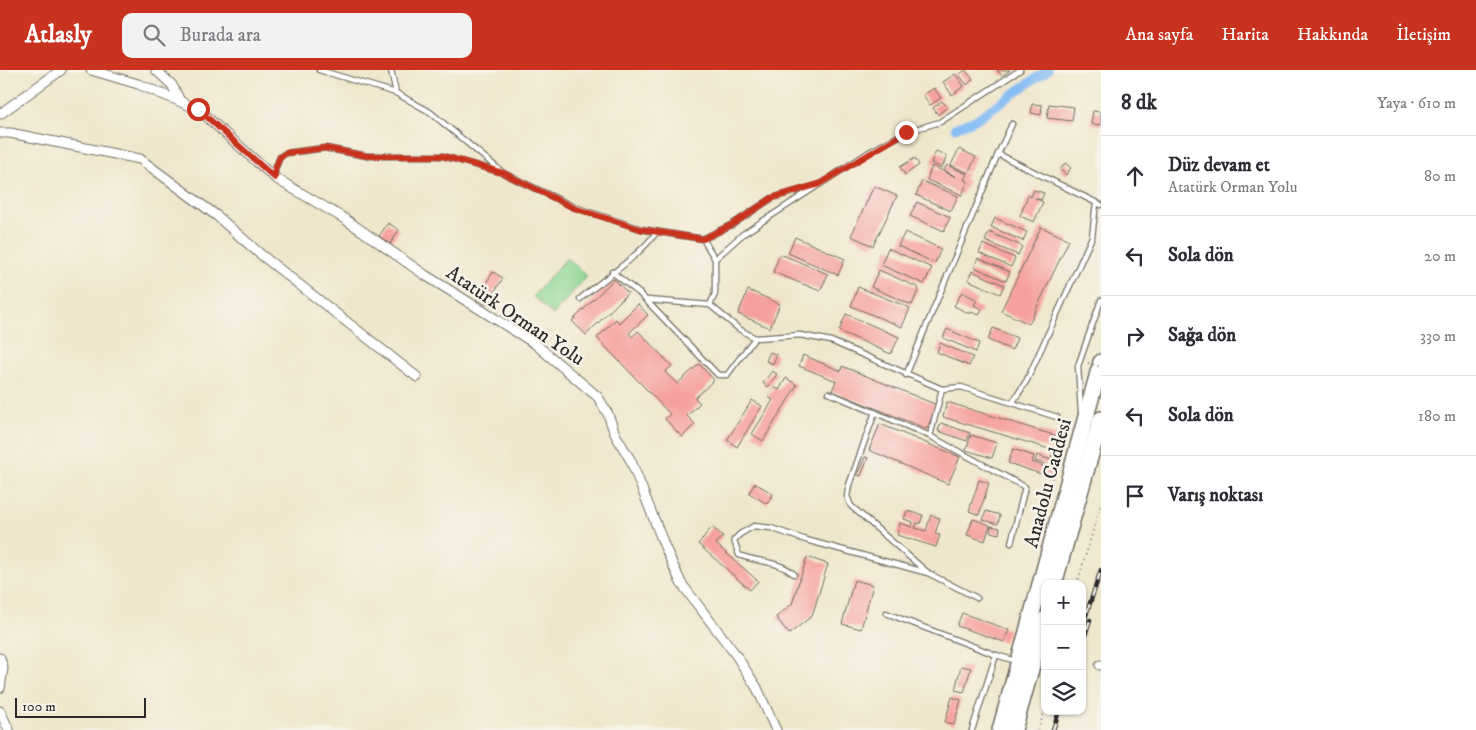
<!DOCTYPE html>
<html lang="tr">
<head>
<meta charset="utf-8">
<style>
  body { margin:0; font-family:"IM FELL DW Pica",serif; background:#f2f2f3; color:#2b2b33 }
  .controls { position:absolute; right:15px; bottom:15px; display:grid; overflow:hidden; border-radius:10px; box-shadow:0 1px 4px #0004 }
  .controls button { width:45px; height:45px; display:grid; place-items:center; padding:0; border:0; border-bottom:1px solid #e1e1e2; background:#fff; color:#2b2b33; font:25px sans-serif }
  .scale { position:absolute; left:15px; bottom:12px; width:131px; box-sizing:border-box; padding-left:5px; border:2px solid #2b2b2b; border-top:0; font-size:14px; line-height:18px; white-space:nowrap; color:#2b2b2b; -webkit-text-stroke:4px #f7f3e8; paint-order:stroke }
  .stop { position:absolute; width:15px; height:15px; margin:-11px; border:4px solid #c8321e; border-radius:50%; background:#fff }
  .stop.end { background:#c8321e; border-color:#fff; box-shadow:0 1px 5px #0008 }
  .list { margin:0; padding:0; list-style:none }
  h2 { display:flex; justify-content:space-between; align-items:center; height:65px; margin:0; padding:0 20px; font-size:21px }
  h2 small { font-size:16px; font-weight:400; color:#7c7c81 }
  .list li { display:grid; grid-template-columns:32px 1fr auto; gap:15px; align-items:center; box-sizing:border-box; height:80px; padding:0 20px; border-top:1px solid #e1e1e2 }
  .list b { display:block; font-size:19px; white-space:nowrap }
  .list p { margin:0; font-size:16px; white-space:nowrap; color:#7c7c81 }
  .list em { font-size:16px; font-style:normal; color:#7c7c81 }
  .icon { flex:none; width:28px; height:28px; fill:none; stroke:currentColor; stroke-width:2; stroke-linecap:round; stroke-linejoin:round }
  .map { position:relative; flex:none; width:1101px; height:660px; overflow:hidden }
  header { display:flex; align-items:center; gap:30px; box-sizing:border-box; height:70px; padding:0 25px; background:#c8321e; color:#fff }
  header strong { font-size:24px }
  nav { display:flex; gap:28px; margin-inline-start:auto; font-size:18px }
  .search { width:350px; height:45px; background:#f2f2f3; display:flex; align-items:center; gap:12px; box-sizing:border-box; padding:0 18px; border-radius:10px; color:#7c7c81; font-size:19px }
  main { display:flex }
  aside { flex:1; background:#fff }
  .map>svg:first-child { display:block }
  .green { fill:#8bd592; stroke:#5b805e }
  .lines { fill:none; stroke-linecap:round; stroke-linejoin:round }
  .canal { stroke:#83bcf4; stroke-width:9 }
  .building { fill:#f6a19f }
  .service-casing { stroke:#706d63; stroke-width:7 }
  .minor-casing { stroke:#706d63; stroke-width:11 }
  .trunk-casing { stroke:#706d63; stroke-width:18 }
  .path { stroke:#706d63; stroke-width:2; stroke-dasharray:1 4; stroke-linecap:butt }
  .service { stroke:#fff; stroke-width:4.5 }
  .minor { stroke:#fff; stroke-width:9 }
  .trunk { stroke:#fff; stroke-width:15 }
  .rail-casing { stroke:#2b2b2b; stroke-width:4.5 }
  .rail { stroke:#f7f3e8; stroke-width:2.5; stroke-dasharray:8; stroke-linecap:butt }
  .path-bridge { stroke:#706d63; stroke-width:2; stroke-dasharray:1 4; stroke-linecap:butt }
  .route { stroke:#c8321e; stroke-width:6 }
  .labels { text-anchor:middle; stroke-width:5; stroke-linejoin:round; paint-order:stroke }
  .street-label { font-size:20px; fill:#2b2b2b; stroke:#f7f3e8 }
</style>
</head>
<body>
<header>
<strong>Atlasly</strong>
<div class="search"><svg class="icon" aria-label="search" viewBox="0 0 24 24"><circle cx="10" cy="10" r="6"/><path d="M15 15l6 6"/></svg>Burada ara</div>
<nav><a>Ana sayfa</a><a>Harita</a><a>Hakkında</a><a>İletişim</a></nav>
</header>
<main>
<div class="map">
<svg width="1101" height="660" viewBox="0 0 1101 660">
  <rect width="100%" height="100%" fill="#f7f3e8"/>
  <filter id="ink" filterUnits="userSpaceOnUse"><feTurbulence type="fractalNoise" baseFrequency=".02" numOctaves="2"/><feDisplacementMap in="SourceGraphic" scale="10" xChannelSelector="R" yChannelSelector="G"/><feConvolveMatrix kernelMatrix="1 2 1 2 8 2 1 2 1" color-interpolation-filters="sRGB"/></filter>
  <filter id="wash" filterUnits="userSpaceOnUse"><feTurbulence type="fractalNoise" baseFrequency=".0096" numOctaves="4" result="noise"/><feDisplacementMap in="SourceGraphic" scale="20" xChannelSelector="R" yChannelSelector="G"/><feGaussianBlur stdDeviation="1.12" result="paint"/><feColorMatrix in="noise" values="0 0 0 0 0 0 0 0 0 0 0 0 0 0 0 0 0 1.4 0 .05"/><feComposite in="paint" operator="in"/></filter>
  <g filter="url(#wash)">
    <rect width="100%" height="100%" fill="#efe7cc"/>
    <path class="green" d="M 567,188 L 587,206 L 553,245 L 533,226 Z"/>
    <g class="lines">
      <path class="canal" d="M 955,58 L 975,50 L 1048,0"/>
    </g>
    <g id="blocks">
      <g class="building">
        <path d="M 965,0 L 973,9 L 967,15 L 959,5 Z"/>
        <path d="M 997,0 L 1010,0 L 1002,6 Z"/>
        <path d="M 955,4 L 964,16 L 952,25 L 943,12 Z"/>
        <path d="M 934,18 L 941,28 L 930,35 L 923,25 Z"/>
        <path d="M 942,31 L 947,37 L 938,45 L 933,38 Z"/>
        <path d="M 1032,34 L 1042,35 L 1041,45 L 1031,43 Z"/>
        <path d="M 1049,34 L 1074,37 L 1072,51 L 1047,48 Z"/>
        <path d="M 1093,41 L 1101,42 L 1101,55 L 1091,54 Z"/>
        <path d="M 959,79 L 976,87 L 968,103 L 951,95 Z"/>
        <path d="M 936,81 L 947,86 L 942,98 L 931,93 Z"/>
        <path d="M 915,88 L 919,95 L 905,105 L 900,97 Z"/>
        <path d="M 1065,93 L 1071,98 L 1066,105 L 1060,100 Z"/>
        <path d="M 947,95 L 967,104 L 964,110 L 968,111 L 962,125 L 927,110 L 932,96 L 956,107 L 944,100 Z"/>
        <path d="M 922,111 L 958,126 L 951,141 L 916,125 Z"/>
        <path d="M 874,116 L 897,126 L 873,176 L 851,166 Z"/>
        <path d="M 1034,120 L 1044,123 L 1041,130 L 1035,128 L 1043,132 L 1034,152 L 1020,146 L 1028,125 L 1031,127 Z"/>
        <path d="M 917,132 L 950,147 L 944,161 L 910,146 Z"/>
        <path d="M 995,148 L 1027,162 L 1023,171 L 991,157 Z"/>
        <path d="M 388,153 L 399,160 L 390,174 L 379,166 Z"/>
        <path d="M 1041,157 L 1069,170 L 1029,254 L 1001,241 Z"/>
        <path d="M 905,162 L 941,179 L 935,193 L 898,176 Z"/>
        <path d="M 989,162 L 1022,176 L 1018,185 L 985,171 Z"/>
        <path d="M 795,167 L 845,189 L 838,205 L 788,183 Z"/>
        <path d="M 983,174 L 1015,188 L 1011,197 L 979,183 Z"/>
        <path d="M 888,178 L 932,198 L 924,214 L 881,195 Z"/>
        <path d="M 780,184 L 828,204 L 820,221 L 773,202 Z"/>
        <path d="M 978,188 L 1010,202 L 1006,211 L 974,197 Z"/>
        <path d="M 879,200 L 919,218 L 912,235 L 871,217 Z"/>
        <path d="M 972,201 L 1004,215 L 1000,224 L 968,210 Z"/>
        <path d="M 493,202 L 503,208 L 486,235 L 476,229 Z"/>
        <path d="M 614,209 L 628,223 L 586,265 L 572,251 Z"/>
        <path d="M 858,217 L 910,238 L 902,257 L 851,236 Z"/>
        <path d="M 748,220 L 780,234 L 770,258 L 738,244 Z"/>
        <path d="M 962,222 L 977,230 L 974,235 L 982,239 L 979,245 L 971,242 L 970,244 L 954,236 Z"/>
        <path d="M 638,234 L 648,245 L 629,263 L 632,267 L 638,261 L 672,296 L 665,302 L 677,314 L 699,294 L 714,310 L 695,328 L 700,333 L 687,346 L 695,354 L 682,367 L 665,349 L 670,344 L 597,268 L 616,249 L 619,253 Z"/>
        <path d="M 846,244 L 899,267 L 891,284 L 839,261 Z"/>
        <path d="M 993,258 L 1017,268 L 1012,280 L 988,270 Z"/>
        <path d="M 947,259 L 979,273 L 976,282 L 943,268 Z"/>
        <path d="M 940,273 L 973,287 L 969,296 L 937,282 Z"/>
        <path d="M 770,282 L 777,285 L 773,294 L 766,291 Z"/>
        <path d="M 803,285 L 841,301 L 842,296 L 937,335 L 927,359 L 832,321 L 836,311 L 799,296 Z"/>
        <path d="M 772,301 L 777,304 L 768,317 L 763,313 Z"/>
        <path d="M 786,308 L 797,315 L 763,371 L 752,364 L 773,330 L 768,327 L 774,317 L 779,320 Z"/>
        <path d="M 752,330 L 762,336 L 737,377 L 727,370 Z"/>
        <path d="M 947,332 L 1063,368 L 1054,397 L 1035,391 L 1037,385 L 1051,390 L 1053,380 L 943,347 Z"/>
        <path d="M 941,353 L 970,363 L 967,371 L 938,361 Z"/>
        <path d="M 880,354 L 960,387 L 948,414 L 869,380 Z"/>
        <path d="M 971,365 L 997,373 L 992,388 L 966,380 Z"/>
        <path d="M 1013,379 L 1034,386 L 1032,392 L 1056,400 L 1053,408 L 1008,393 Z"/>
        <path d="M 865,387 L 868,388 L 861,406 L 857,405 Z"/>
        <path d="M 979,410 L 989,413 L 979,445 L 969,441 Z"/>
        <path d="M 755,413 L 773,424 L 767,434 L 749,423 Z"/>
        <path d="M 907,441 L 923,445 L 920,454 L 917,453 L 915,458 L 926,461 L 931,445 L 940,448 L 935,464 L 940,465 L 936,477 L 897,465 L 900,453 L 912,457 L 913,452 L 904,449 Z"/>
        <path d="M 986,441 L 1000,445 L 998,454 L 983,450 Z"/>
        <path d="M 973,449 L 990,455 L 985,471 L 967,465 Z"/>
        <path d="M 991,456 L 1000,458 L 999,464 L 990,462 Z"/>
        <path d="M 712,457 L 723,466 L 716,474 L 758,511 L 750,520 L 698,474 Z"/>
        <path d="M 807,487 L 828,494 L 812,546 L 789,564 L 776,547 L 792,534 Z"/>
        <path d="M 854,510 L 873,515 L 861,559 L 842,554 Z"/>
        <path d="M 962,543 L 1009,560 L 1004,572 L 957,556 Z"/>
        <path d="M 961,596 L 971,598 L 964,622 L 955,620 Z"/>
        <path d="M 952,627 L 961,630 L 954,655 L 945,652 Z"/>
      </g>
    </g>
  </g>
  <g filter="url(#ink)">
    <use href="#blocks" fill-opacity="0" stroke="#706d63" stroke-width="1"/>
    <g class="lines">
      <g class="service-casing">
        <g id="service">
          <path d="M 319,0 L 396,23 L 430,42 L 502,102"/>
          <path d="M 391,0 L 396,23"/>
          <path d="M 1012,54 L 998,84 L 1101,135"/>
          <path d="M 275,106 L 275,99 L 280,87 L 286,83 L 325,78 L 367,86 L 443,86 L 503,103 L 574,137 L 641,159 L 703,169 L 715,189 L 715,224 L 710,235 L 739,259 L 755,268 L 800,265 L 831,271 L 942,319 L 961,317 L 1057,347"/>
          <path d="M 703,169 L 733,154 L 772,128 L 814,116"/>
          <path d="M 715,189 L 743,164 L 871,81 L 906,62 L 940,52 L 1020,0"/>
          <path d="M 612,202 L 639,223 L 718,305 L 727,305 L 755,268"/>
          <path d="M 580,229 C 605,208 637,188 656,163"/>
          <path d="M 647,230 L 710,235"/>
          <path d="M 906,305 L 998,84"/>
          <path d="M 942,319 L 930,366 L 1025,417 L 1011,473"/>
          <path d="M 829,323 L 930,366"/>
          <path d="M 1013,332 L 1027,310 L 1092,167 L 1096,133"/>
          <path d="M 875,342 L 849,415 L 847,426 L 851,436 L 928,503 L 977,528"/>
          <path d="M 1081,342 L 1078,296 L 1101,230"/>
          <path d="M 794,504 C 777,490 759,493 739,485 L 734,470 L 740,464 L 754,456 L 771,458 L 806,470 L 928,503"/>
          <path d="M 886,543 L 996,585 L 972,660"/>
          <path d="M 996,585 L 1016,591"/>
        </g>
      </g>
      <g class="minor-casing">
        <g id="minor">
          <path d="M 91,0 L 138,14 L 198,39 L 275,108 L 345,149 L 425,205 L 534,273 L 598,327 L 608,344 L 615,364 L 631,391 L 665,477 L 681,513 L 736,585 L 757,618 L 776,660"/>
          <path d="M 156,0 L 172,15 L 180,31"/>
          <path d="M 0,44 L 61,0"/>
          <path d="M 0,63 L 10,63 L 140,89 L 217,146 L 259,183 L 417,307"/>
          <path d="M 0,588 L 3,598 L 0,618"/>
          <path d="M 1100,595 L 1101,595"/>
          <path d="M 0,641 L 9,660"/>
        </g>
      </g>
      <g class="trunk-casing">
        <g id="trunk">
          <path d="M 1054,514 L 1101,349"/>
          <path d="M 1000,660 L 1101,292"/>
          <path d="M 1014,660 L 1045,549"/>
        </g>
      </g>
      <g class="path">
        <path d="M 1077,514 L 1101,434"/>
        <path d="M 1038,660 L 1045,640"/>
      </g>
      <use href="#service" class="service"/>
      <use href="#minor" class="minor"/>
      <use href="#trunk" class="trunk"/>
      <g class="rail-casing">
        <g id="rail">
          <path d="M 1082,557 L 1101,500"/>
          <path d="M 1082,574 L 1090,550"/>
          <path d="M 1053,660 L 1059,641"/>
        </g>
      </g>
      <use href="#rail" class="rail"/>
      <path class="path-bridge" d="M 1088,293 L 1101,297"/>
    </g>
  </g>
  <g class="lines" filter="url(#ink)">
    <path class="route" d="M 198,39 L 275,108 L 275,99 L 280,87 L 286,83 L 325,78 L 367,86 L 443,86 L 503,103 L 574,138 L 640,159 L 703,169 L 733,154 L 772,128 L 819,114 L 906,62"/>
  </g>
  <g class="labels">
    <g class="street-label">
      <text transform="translate(516 245) rotate(34)" y="7">Atatürk Orman Yolu</text>
      <text transform="translate(1047 413) rotate(-75)" y="7">Anadolu Caddesi</text>
    </g>
  </g>
</svg>
<div class="controls">
<button>+</button>
<button>−</button>
<button><svg class="icon" aria-label="layers" viewBox="0 0 24 24"><path d="M12 4l9 5-9 5-9-5zM3 14l9 5 9-5"/></svg></button>
</div>
<div class="scale">100 m</div>
<div class="stop" style="left:198px;top:39px"></div>
<div class="stop end" style="left:906px;top:62px"></div>
</div>
<aside>
<h2>8 dk<small>Yaya · 610 m</small></h2>
<ul class="list">
<li><svg class="icon" aria-label="ahead" viewBox="0 0 24 24"><path d="M12 20V5M6 11l6-6 6 6"/></svg><div><b>Düz devam et</b><p>Atatürk Orman Yolu</p></div><em>80 m</em></li>
<li><svg class="icon" aria-label="left" viewBox="0 0 24 24"><path d="M17 20v-9H6M10 6l-5 5 5 5"/></svg><div><b>Sola dön</b></div><em>20 m</em></li>
<li><svg class="icon" aria-label="right" viewBox="0 0 24 24"><path d="M7 20v-9h11M14 6l5 5-5 5"/></svg><div><b>Sağa dön</b></div><em>330 m</em></li>
<li><svg class="icon" aria-label="left" viewBox="0 0 24 24"><path d="M17 20v-9H6M10 6l-5 5 5 5"/></svg><div><b>Sola dön</b></div><em>180 m</em></li>
<li><svg class="icon" aria-label="arrive" viewBox="0 0 24 24"><path d="M6 21V4h12l-3 4 3 4H6"/></svg><div><b>Varış noktası</b></div></li>
</ul>
</aside>
</main>
</body>
</html>
